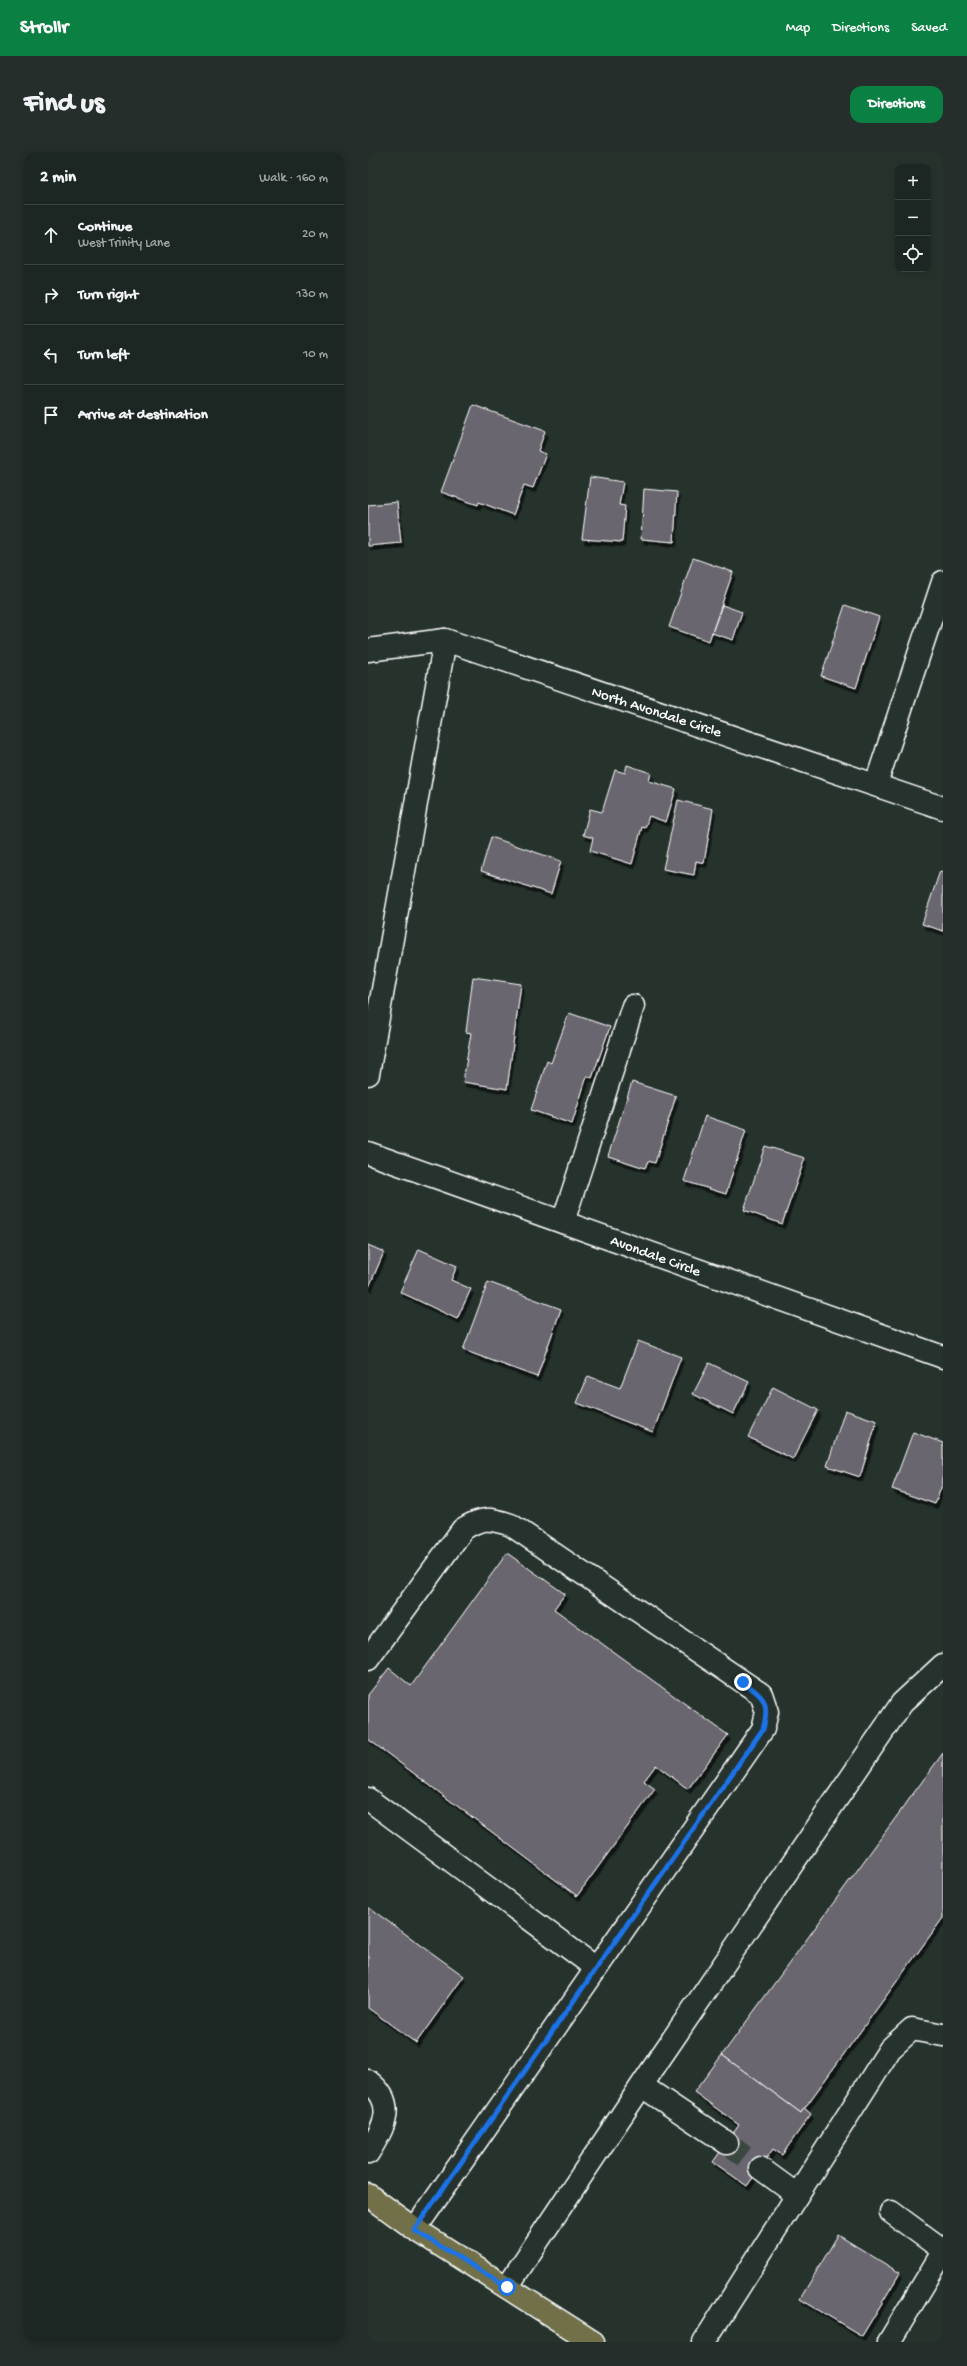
<!DOCTYPE html>
<html lang="en">
<head>
<meta charset="utf-8">
<style>
  body { margin:0; font-family:"Gochi Hand",sans-serif; background:#252e2a; color:#f1f3f6 }
  .controls { position:absolute; right:12px; top:12px; display:grid; overflow:hidden; border-radius:8px; box-shadow:0 2px 10px #0003 }
  .controls button { width:36px; height:36px; display:grid; place-items:center; padding:0; border:0; border-bottom:1px solid #3a4340; background:#1c2622; color:#f1f3f6; font:20px sans-serif }
  .stop { position:absolute; width:12px; height:12px; margin:-9px; border:3px solid #1a73e8; border-radius:50%; background:#fff }
  .stop.end { background:#1a73e8; border-color:#fff; box-shadow:0 1px 4px #0008 }
  .list { margin:0; padding:0; list-style:none }
  h2 { display:flex; justify-content:space-between; align-items:center; height:52px; margin:0; padding:0 16px; font-size:17px }
  h2 small { font-size:13px; font-weight:400; color:#a0a5a5 }
  .list li { display:grid; grid-template-columns:26px 1fr auto; gap:12px; align-items:center; box-sizing:border-box; height:60px; padding:0 16px; border-top:1px solid #3a4340 }
  .list b { display:block; font-size:15px; white-space:nowrap }
  .list p { margin:0; font-size:13px; white-space:nowrap; color:#a0a5a5 }
  .list em { font-size:13px; font-style:normal; color:#a0a5a5 }
  .icon { flex:none; width:22px; height:22px; fill:none; stroke:currentColor; stroke-width:2; stroke-linecap:round; stroke-linejoin:round }
  .map { position:relative; flex:none; width:575px; height:2190px; overflow:hidden; border-radius:12px }
  header { display:flex; align-items:center; gap:24px; box-sizing:border-box; height:56px; padding:0 20px; background:#0b8043; color:#fff }
  header strong { font-size:19px }
  nav { display:flex; gap:22px; margin-inline-start:auto; font-size:14px }
  .intro { display:flex; align-items:center; justify-content:space-between; box-sizing:border-box; height:96px; padding:0 24px }
  h1 { margin:0; font-size:28px }
  .button { padding:10px 18px; border-radius:12px; background:#0b8043; color:#fff; font-size:14px; font-weight:700 }
  main { display:flex; gap:24px; padding:0 24px }
  aside { flex:1; background:#1c2622; border-radius:12px; box-shadow:0 2px 10px #0003 }
  .map>svg:first-child { display:block }
  .building { fill:#6b6670; stroke:#fff; filter:url(#shadow) }
  .lines { fill:none; stroke-linecap:round; stroke-linejoin:round }
  .minor-tunnel { stroke:#3c4742; stroke-width:22; stroke-dasharray:22 11; stroke-linecap:butt }
  .minor-casing { stroke:#fff; stroke-width:25 }
  .major-casing { stroke:#fff; stroke-width:25 }
  .minor { stroke:#26332d; stroke-width:22 }
  .major { stroke:#71704a; stroke-width:22 }
  .route { stroke:#1a73e8; stroke-width:5 }
  .labels { text-anchor:middle; stroke-width:3; stroke-linejoin:round; paint-order:stroke }
  .street-label { font-size:15px; fill:#fff; stroke:#26332d }
</style>
</head>
<body>
<header>
<strong>Strollr</strong>
<nav><a>Map</a><a>Directions</a><a>Saved</a></nav>
</header>
<div class="intro"><h1>Find us</h1><a class="button">Directions</a></div>
<main>
<aside>
<h2>2 min<small>Walk · 160 m</small></h2>
<ul class="list">
<li><svg class="icon" aria-label="ahead" viewBox="0 0 24 24"><path d="M12 20V5M6 11l6-6 6 6"/></svg><div><b>Continue</b><p>West Trinity Lane</p></div><em>20 m</em></li>
<li><svg class="icon" aria-label="right" viewBox="0 0 24 24"><path d="M7 20v-9h11M14 6l5 5-5 5"/></svg><div><b>Turn right</b></div><em>130 m</em></li>
<li><svg class="icon" aria-label="left" viewBox="0 0 24 24"><path d="M17 20v-9H6M10 6l-5 5 5 5"/></svg><div><b>Turn left</b></div><em>10 m</em></li>
<li><svg class="icon" aria-label="arrive" viewBox="0 0 24 24"><path d="M6 21V4h12l-3 4 3 4H6"/></svg><div><b>Arrive at destination</b></div></li>
</ul>
</aside>
<div class="map">
<svg width="575" height="2190" viewBox="0 0 575 2190">
  <defs>
    <filter id="shadow"><feDropShadow dx="2.5" dy="4.5" stdDeviation="0" flood-color="#0009"/></filter>
  </defs>
  <rect width="100%" height="100%" fill="#26332d"/>
  <filter id="ink" filterUnits="userSpaceOnUse"><feTurbulence type="fractalNoise" baseFrequency=".025" numOctaves="2"/><feDisplacementMap in="SourceGraphic" scale="8" xChannelSelector="R" yChannelSelector="G"/><feConvolveMatrix kernelMatrix="1 2 1 2 8 2 1 2 1" color-interpolation-filters="sRGB"/></filter>
  <g filter="url(#ink)">
    <g class="building">
      <path d="M 105,253 L 177,279 L 170,299 L 178,302 L 165,336 L 156,333 L 145,363 L 111,350 L 110,353 L 73,340 Z"/>
      <path d="M 222,325 L 255,330 L 251,353 L 257,354 L 254,390 L 214,387 Z"/>
      <path d="M 276,337 L 309,340 L 306,390 L 273,387 Z"/>
      <path d="M 29,350 L 33,391 L 0,394 L 0,353 Z"/>
      <path d="M 325,406 L 365,420 L 341,489 L 301,475 Z"/>
      <path d="M 354,453 L 374,460 L 365,488 L 344,481 Z"/>
      <path d="M 477,453 L 511,465 L 488,536 L 453,524 Z"/>
      <path d="M 259,613 L 283,621 L 281,629 L 308,637 L 298,670 L 281,664 L 277,676 L 274,675 L 264,712 L 222,699 L 225,686 L 215,683 L 222,657 L 234,660 L 247,618 L 257,621 Z"/>
      <path d="M 310,648 L 345,657 L 336,711 L 328,709 L 326,723 L 295,717 Z"/>
      <path d="M 123,685 L 193,709 L 183,742 L 113,719 Z"/>
      <path d="M 572,719 L 575,720 L 575,779 L 554,772 Z"/>
      <path d="M 105,825 L 153,832 L 139,937 L 95,930 L 103,881 L 98,880 Z"/>
      <path d="M 201,861 L 242,875 L 224,926 L 219,924 L 204,972 L 163,958 L 179,909 L 183,911 Z"/>
      <path d="M 264,930 L 308,944 L 287,1011 L 280,1009 L 277,1016 L 240,1004 Z"/>
      <path d="M 337,964 L 378,978 L 358,1042 L 316,1029 Z"/>
      <path d="M 397,994 L 437,1006 L 414,1072 L 376,1058 Z"/>
      <path d="M 0,1093 L 16,1100 L 1,1135 L 0,1135 Z"/>
      <path d="M 51,1097 L 89,1114 L 83,1128 L 103,1137 L 89,1167 L 32,1140 Z"/>
      <path d="M 120,1130 L 193,1157 L 169,1225 L 95,1198 Z"/>
      <path d="M 270,1189 L 313,1205 L 285,1280 L 209,1251 L 220,1224 L 252,1236 Z"/>
      <path d="M 341,1211 L 381,1230 L 365,1262 L 325,1242 Z"/>
      <path d="M 405,1235 L 450,1258 L 425,1307 L 380,1285 Z"/>
      <path d="M 477,1258 L 509,1269 L 492,1325 L 459,1314 Z"/>
      <path d="M 545,1280 L 575,1291 L 575,1330 L 567,1352 L 524,1337 Z"/>
      <path d="M 139,1401 L 197,1442 L 186,1457 L 360,1583 L 320,1637 L 288,1613 L 276,1629 L 287,1637 L 209,1744 L 0,1587 L 0,1543 L 21,1516 L 43,1534 Z"/>
      <path d="M 575,1601 L 575,1766 L 433,1961 L 354,1903 Z"/>
      <path d="M 0,1755 L 96,1824 L 48,1891 L 0,1856 Z"/>
      <path d="M 354,1903 L 433,1961 L 436,1956 L 443,1962 L 414,2003 L 405,1997 L 379,2034 L 345,2010 L 371,1973 L 326,1940 Z"/>
      <path d="M 470,2083 L 532,2121 L 494,2184 L 432,2147 Z"/>
    </g>
    <g class="lines">
      <path class="minor-tunnel" d="M 359,1991 L 392,2016"/>
      <g class="minor-casing">
        <g id="minor">
          <path d="M 0,498 L 77,488 L 575,656"/>
          <path d="M 508,632 L 575,430"/>
          <path d="M 0,922 L 77,488"/>
          <path d="M 0,1001 L 575,1205"/>
          <path d="M 195,1070 L 265,854"/>
          <path d="M 0,1507 L 95,1377 C 114,1365 122,1366 143,1373 L 393,1542 L 399,1560 L 395,1577 L 47,2077"/>
          <path d="M 0,1647 L 228,1816"/>
          <path d="M 0,1929 C 30,1952 16,1975 0,2001"/>
          <path d="M 274,1934 L 359,1991"/>
          <path d="M 392,2016 L 429,2043"/>
          <path d="M 523,2060 L 575,2098"/>
          <path d="M 139,2135 L 292,1906 L 534,1551 L 575,1513"/>
          <path d="M 336,2190 L 522,1897 L 544,1877 L 575,1883"/>
          <path d="M 521,2190 L 575,2100"/>
        </g>
      </g>
      <g class="major-casing">
        <path id="major" d="M 0,2043 L 47,2077 L 225,2190"/>
      </g>
      <use href="#minor" class="minor"/>
      <use href="#major" class="major"/>
    </g>
  </g>
  <g class="lines" filter="url(#ink)">
    <path class="route" d="M 139,2135 L 46,2078 L 395,1577 C 402,1551 397,1545 375,1530"/>
  </g>
  <g class="labels">
    <g class="street-label">
      <text transform="translate(289 559) rotate(18)" y="5">North Avondale Circle</text>
      <text transform="translate(288 1103) rotate(20)" y="5">Avondale Circle</text>
    </g>
  </g>
</svg>
<div class="controls">
<button>+</button>
<button>−</button>
<button><svg class="icon" aria-label="locate" viewBox="0 0 24 24"><circle cx="12" cy="12" r="6"/><path d="M12 2v4M12 18v4M2 12h4M18 12h4"/></svg></button>
</div>
<div class="stop" style="left:139px;top:2135px"></div>
<div class="stop end" style="left:375px;top:1530px"></div>
</div>
</main>
</body>
</html>
